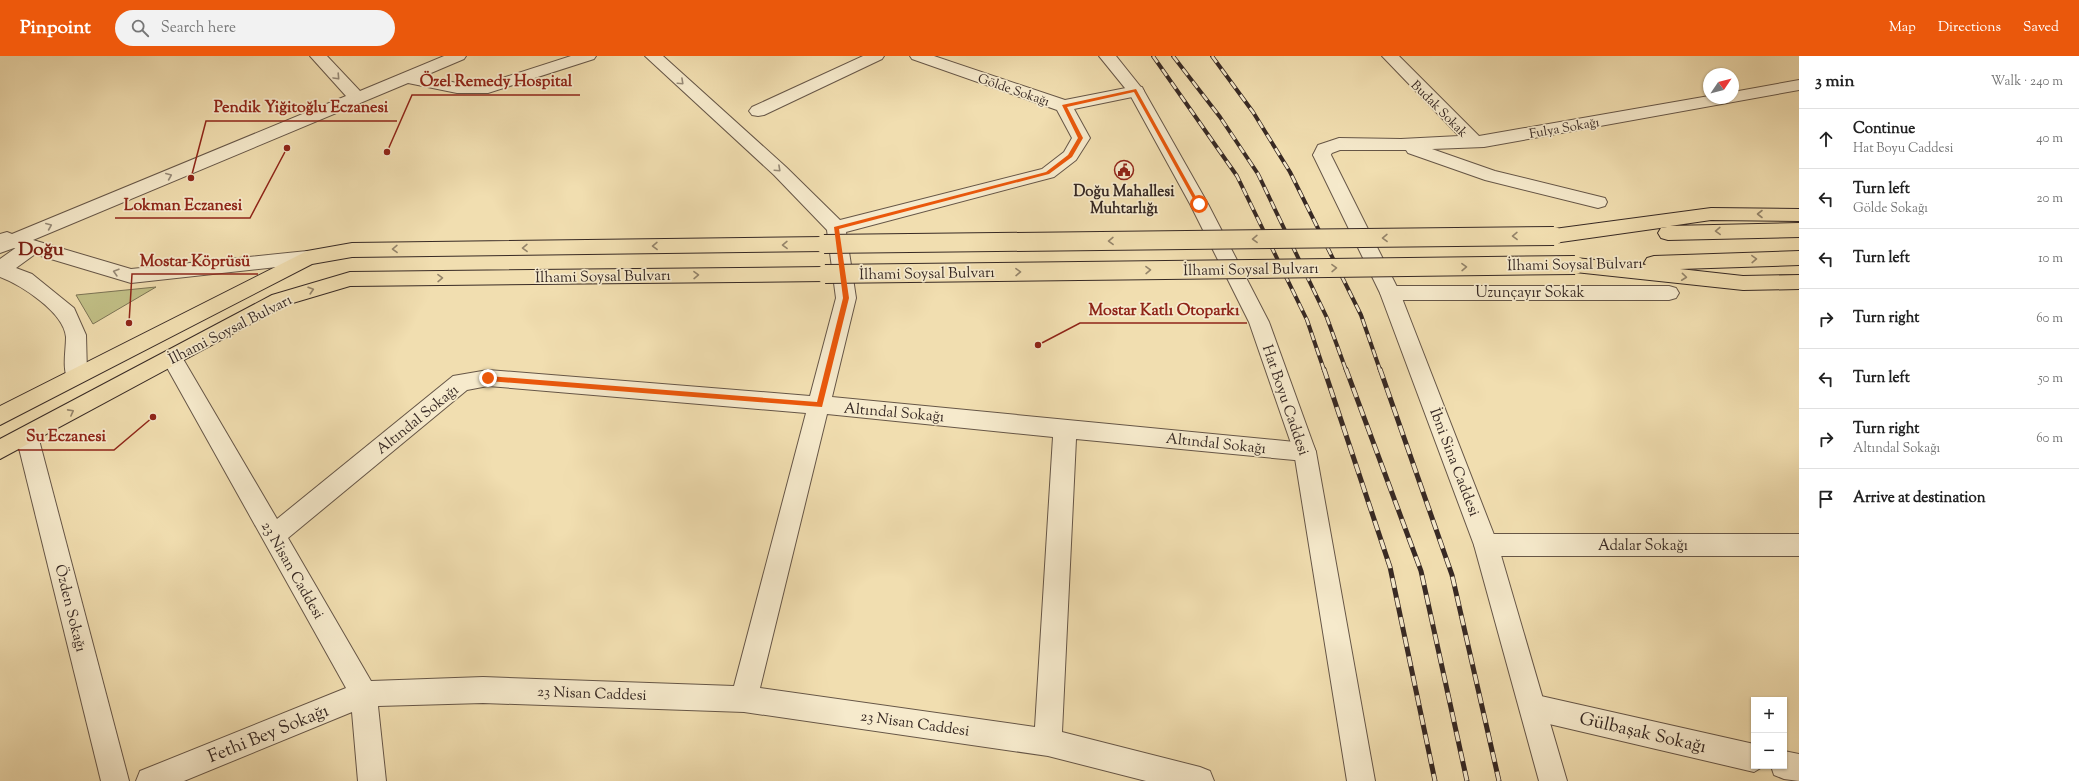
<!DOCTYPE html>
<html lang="en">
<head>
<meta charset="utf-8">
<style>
  body { margin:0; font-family:"Sorts Mill Goudy",serif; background:#f2f2f2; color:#222 }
  .controls { position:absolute; right:12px; bottom:12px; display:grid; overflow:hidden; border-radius:0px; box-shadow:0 1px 3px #0004 }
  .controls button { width:36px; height:36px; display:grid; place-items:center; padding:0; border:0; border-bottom:1px solid #e0e0e0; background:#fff; color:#222; font:20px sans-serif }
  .compass { position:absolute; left:1703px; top:12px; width:36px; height:36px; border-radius:50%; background:#fff; box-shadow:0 1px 3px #0004; rotate:55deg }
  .stop { position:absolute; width:12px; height:12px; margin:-9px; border:3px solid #ea580c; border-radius:50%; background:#fff }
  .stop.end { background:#ea580c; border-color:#fff; box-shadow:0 1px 4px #0008 }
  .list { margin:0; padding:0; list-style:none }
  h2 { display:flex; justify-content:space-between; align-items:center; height:52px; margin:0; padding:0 16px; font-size:17px }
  h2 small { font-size:13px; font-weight:400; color:#767676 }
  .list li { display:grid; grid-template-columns:26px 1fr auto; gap:12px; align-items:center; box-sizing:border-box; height:60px; padding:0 16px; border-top:1px solid #e0e0e0 }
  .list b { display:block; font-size:15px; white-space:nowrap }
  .list p { margin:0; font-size:13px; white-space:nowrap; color:#767676 }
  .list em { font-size:13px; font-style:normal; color:#767676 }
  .icon { flex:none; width:22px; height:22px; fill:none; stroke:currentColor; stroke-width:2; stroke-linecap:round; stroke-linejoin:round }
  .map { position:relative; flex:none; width:1799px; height:725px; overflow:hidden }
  header { display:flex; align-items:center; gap:24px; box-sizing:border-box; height:56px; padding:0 20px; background:#ea580c; color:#fff }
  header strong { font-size:19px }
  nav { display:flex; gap:22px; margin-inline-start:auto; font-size:14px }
  .search { width:280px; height:36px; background:#f2f2f2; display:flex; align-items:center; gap:10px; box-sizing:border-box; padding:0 14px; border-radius:22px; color:#767676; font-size:15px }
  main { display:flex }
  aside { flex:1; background:#fff }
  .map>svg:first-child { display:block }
  .green { fill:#c1bf86; stroke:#7c7455 }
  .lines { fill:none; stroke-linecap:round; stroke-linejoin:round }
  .pedestrian-casing { stroke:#665647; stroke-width:2 }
  .minor-casing { stroke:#665647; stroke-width:2 }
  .tertiary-casing { stroke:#665647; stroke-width:2 }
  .primary-casing { stroke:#372924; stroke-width:2 }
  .pedestrian { fill:#f6eacc; fill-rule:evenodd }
  .minor { fill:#f6eacc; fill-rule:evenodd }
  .tertiary { fill:#f6eacc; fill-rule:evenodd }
  .primary { fill:#f1deb0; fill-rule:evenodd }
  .rail-far1-casing { stroke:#372924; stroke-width:4 }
  .rail-casing { stroke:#372924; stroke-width:5 }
  .rail-far1 { stroke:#f6eacc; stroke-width:2.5; stroke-dasharray:8; stroke-linecap:butt }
  .rail { stroke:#f6eacc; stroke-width:3.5; stroke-dasharray:10; stroke-linecap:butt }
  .primary-bridge-casing { stroke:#372924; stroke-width:20; stroke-linecap:butt }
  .primary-bridge { stroke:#f1deb0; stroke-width:18 }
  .oneway { stroke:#968a78 }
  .oneway2 { stroke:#94846a }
  .route { fill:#ea580c }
  .labels { text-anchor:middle; stroke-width:3.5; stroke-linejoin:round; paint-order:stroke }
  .far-street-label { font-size:13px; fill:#372924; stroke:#f6eacc }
  .poi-label { font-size:15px; font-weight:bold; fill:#372924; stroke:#f6eacc }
  .street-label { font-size:15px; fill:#372924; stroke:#f6eacc }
  .near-street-label { font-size:18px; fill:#372924; stroke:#f6eacc }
  .district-label { font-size:19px; font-weight:bold; fill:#7a1f14; stroke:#f6eacc }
  .leader { fill:none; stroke:#8f2418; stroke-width:1.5 }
  .callout-dot { fill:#8f2418; stroke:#f6eacc; stroke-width:1.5 }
  .callout-label { font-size:16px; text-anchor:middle; font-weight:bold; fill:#8f2418; stroke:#f6eacc; stroke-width:3.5; stroke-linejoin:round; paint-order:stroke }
</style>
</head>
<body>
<header>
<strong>Pinpoint</strong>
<div class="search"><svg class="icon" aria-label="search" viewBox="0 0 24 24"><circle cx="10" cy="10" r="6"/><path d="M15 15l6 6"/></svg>Search here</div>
<nav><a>Map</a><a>Directions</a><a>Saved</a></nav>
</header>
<main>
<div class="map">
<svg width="1799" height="725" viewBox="0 0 1799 725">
  <rect width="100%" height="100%" fill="#f1deb0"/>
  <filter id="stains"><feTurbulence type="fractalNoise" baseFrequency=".005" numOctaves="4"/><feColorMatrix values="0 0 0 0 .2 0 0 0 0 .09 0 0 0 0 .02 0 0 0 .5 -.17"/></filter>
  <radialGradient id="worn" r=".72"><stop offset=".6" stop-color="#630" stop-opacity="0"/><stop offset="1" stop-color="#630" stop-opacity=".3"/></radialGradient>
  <path class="green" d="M 156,231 L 93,268 L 76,239 Z"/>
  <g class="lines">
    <g class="pedestrian-casing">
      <path id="pedestrian" d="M 31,184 L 38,186 L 41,191 L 38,196 L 16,212 L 32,218 L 74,252 L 86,279 L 87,318 L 84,324 L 76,326 L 68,324 C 62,312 66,295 66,281 C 64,256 21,229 0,221 L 0,203 L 24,186 Z"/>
    </g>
    <g class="minor-casing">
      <g id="minor">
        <path d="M 310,0 L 327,0 L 360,35 L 444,0 L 466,0 L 464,3 L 424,20 L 457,27 L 487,27 L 571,0 L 596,0 L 594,3 L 488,37 L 457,37 L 408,27 L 33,184 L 131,213 L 307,195 L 314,197 L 317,202 L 314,207 L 131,227 L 14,192 L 0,197 L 0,178 L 7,176 L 12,178 L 346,40 Z"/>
        <path d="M 645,0 L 663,0 L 786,111 L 840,164 L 1042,113 L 1064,96 L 1072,82 L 1057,54 L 912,3 L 910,0 L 934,0 L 1065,44 L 1136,30 L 1142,31 L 1144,35 L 1142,39 L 1074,53 L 1090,82 L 1076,104 L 1054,121 L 846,176 L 856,242 L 832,341 L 1305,387 L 1313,389 L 1316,396 L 1313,403 L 1305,405 L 1076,383 L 1062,676 L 1200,711 L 1210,715 L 1214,725 L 1146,725 L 1048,700 L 744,656 L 483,647 L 378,650 L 386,725 L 358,725 L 352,656 L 184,725 L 136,725 L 140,715 L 346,632 L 165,308 L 161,302 L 165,296 L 172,294 L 179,296 L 277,463 L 453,320 L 488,314 L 810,340 L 836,242 L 827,174 L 774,119 ZM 488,330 L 806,357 L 734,630 L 483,621 L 371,625 L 288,482 L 467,334 ZM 827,358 L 1053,381 L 1035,671 L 760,632 Z"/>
        <path d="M 863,0 L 884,0 L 882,3 L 764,59 L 758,60 L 752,59 L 749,55 L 752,51 Z"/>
        <path d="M 1382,0 L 1399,0 L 1479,80 L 1709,40 L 1709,42 L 1733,42 L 1733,36 L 1799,24 L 1799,34 L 1484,91 L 1432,93 L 1495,115 L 1605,142 L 1607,146 L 1605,150 L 1598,152 L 1485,124 L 1408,97 L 1406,94 L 1340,94 L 1332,97 L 1328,103 L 1322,105 L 1316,103 L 1313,99 L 1318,89 L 1339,82 L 1401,83 L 1459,80 Z"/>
        <path d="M 1390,230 L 1669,230 L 1676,232 L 1679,237 L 1676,242 L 1669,244 L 1390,244 L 1383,242 L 1380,237 L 1383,232 Z"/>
        <path d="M 27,371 L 35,374 L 38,380 L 129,725 L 101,725 L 16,380 L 19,374 Z"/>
        <path d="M 1486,478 L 1799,478 L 1799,500 L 1486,500 L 1478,497 L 1474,489 L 1478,481 Z"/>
        <path d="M 1532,638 L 1754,688 L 1754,710 L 1764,710 L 1754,716 L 1532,664 L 1523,660 L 1519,651 L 1523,642 Z"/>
        <path d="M 1784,695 L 1799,698 L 1799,725 L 1784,723 L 1774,719 L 1771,710 L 1784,710 Z"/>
      </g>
    </g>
    <g class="tertiary-casing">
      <g id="tertiary">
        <path d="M 1099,0 L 1116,0 L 1144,35 L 1208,148 L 1269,266 L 1316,396 L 1375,725 L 1347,725 L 1294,396 L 1249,266 L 1190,148 L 1129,37 Z"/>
        <path d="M 1322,93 L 1328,95 L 1331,99 L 1400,237 L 1498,489 L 1567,725 L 1539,725 L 1474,489 L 1380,237 L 1313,99 L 1316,95 Z"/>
      </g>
    </g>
    <g class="primary-casing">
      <g id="primary">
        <path d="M 1711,152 L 1799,153 L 1799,165 L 1711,164 L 1670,170 L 1799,167 L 1799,181 L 1668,184 L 1661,182 L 1658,177 L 1661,172 L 1667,171 L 1554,187 L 1547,185 L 1544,180 L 1547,175 L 1554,173 Z"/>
        <path d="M 824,181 L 831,183 L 834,188 L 831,193 L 824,195 L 352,201 L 312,208 L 0,369 L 0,350 L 307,195 L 352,187 Z"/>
        <path d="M 1799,195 L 1799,209 L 1680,213 L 1743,220 L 1799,219 L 1799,233 L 1743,234 L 1575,216 L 1568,214 L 1565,209 L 1568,204 L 1575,202 L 1646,209 L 1644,207 L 1647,202 L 1654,200 Z"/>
        <path d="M 825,211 L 832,213 L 835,218 L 832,223 L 825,225 L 350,230 L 286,249 L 0,403 L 0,383 L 272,239 L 350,216 Z"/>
      </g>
    </g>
    <use href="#pedestrian" class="pedestrian"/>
    <use href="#minor" class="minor"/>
    <use href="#tertiary" class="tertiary"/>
    <use href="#primary" class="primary"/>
    <g class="rail-far1-casing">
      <g id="rail-far1">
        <path d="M 1153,0 L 1237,120 L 1307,264 L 1324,314"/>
        <path d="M 1173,0 L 1220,61 L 1258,118 L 1327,262 L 1346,314"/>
        <path d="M 1212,0 L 1253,56 L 1290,116 L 1361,259 L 1380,314"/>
      </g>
    </g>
    <g class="rail-casing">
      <g id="rail">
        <path d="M 1324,313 L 1390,511 L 1435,725"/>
        <path d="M 1346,313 L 1421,515 L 1467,725"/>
        <path d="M 1380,313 L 1452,519 L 1499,725"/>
      </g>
    </g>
    <use href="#rail-far1" class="rail-far1"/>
    <use href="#rail" class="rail"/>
    <g class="primary-bridge-casing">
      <g id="primary-bridge">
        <path d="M 824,188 L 1554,180"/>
        <path d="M 825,218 L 1575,209"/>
      </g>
    </g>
    <use href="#primary-bridge" class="primary-bridge"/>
  </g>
  <defs><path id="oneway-chevron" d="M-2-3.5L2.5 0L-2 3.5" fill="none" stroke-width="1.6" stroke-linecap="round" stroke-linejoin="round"/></defs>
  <g class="oneway">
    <use href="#oneway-chevron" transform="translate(337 21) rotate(47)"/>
    <use href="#oneway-chevron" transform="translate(681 26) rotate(43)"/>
    <use href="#oneway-chevron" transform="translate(778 113) rotate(43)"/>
    <use href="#oneway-chevron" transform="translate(169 120) rotate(-23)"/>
    <use href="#oneway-chevron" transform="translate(49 170) rotate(-23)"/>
    <use href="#oneway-chevron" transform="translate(116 216) rotate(-164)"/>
  </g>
  <g class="oneway2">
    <use href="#oneway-chevron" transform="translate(1760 158) rotate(-180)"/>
    <use href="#oneway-chevron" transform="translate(1718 175) rotate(178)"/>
    <use href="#oneway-chevron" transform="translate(1515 180) rotate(179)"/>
    <use href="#oneway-chevron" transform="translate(1385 182) rotate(179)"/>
    <use href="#oneway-chevron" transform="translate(1255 183) rotate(179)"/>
    <use href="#oneway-chevron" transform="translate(1111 185) rotate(179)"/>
    <use href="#oneway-chevron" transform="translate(785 189) rotate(179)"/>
    <use href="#oneway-chevron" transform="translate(655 190) rotate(179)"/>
    <use href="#oneway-chevron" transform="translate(525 192) rotate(179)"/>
    <use href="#oneway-chevron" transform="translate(395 193) rotate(179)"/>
    <use href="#oneway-chevron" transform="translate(1754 203) rotate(-2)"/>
    <use href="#oneway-chevron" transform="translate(1464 211) rotate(-1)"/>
    <use href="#oneway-chevron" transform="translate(1334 212) rotate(-1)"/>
    <use href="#oneway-chevron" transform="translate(1148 214) rotate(-1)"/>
    <use href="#oneway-chevron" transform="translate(1018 216) rotate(-1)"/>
    <use href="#oneway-chevron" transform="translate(696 219) rotate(-1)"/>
    <use href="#oneway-chevron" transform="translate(1684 221) rotate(6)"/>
    <use href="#oneway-chevron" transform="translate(440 222) rotate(-1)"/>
    <use href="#oneway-chevron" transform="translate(311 234) rotate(-17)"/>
    <use href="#oneway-chevron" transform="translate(71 356) rotate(-28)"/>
  </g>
  <path class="route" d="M 1136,33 L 1201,150 L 1196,148 L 1134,36 L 1067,51 L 1083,82 L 1072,101 L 1049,118 L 839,173 L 849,242 L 822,351 L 488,325 L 484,322 L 488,320 L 817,346 L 843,242 L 834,171 L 1046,116 L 1068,99 L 1078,82 L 1062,49 Z"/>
  <defs>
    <g id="civic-ring" transform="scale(1)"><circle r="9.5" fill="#f6eacc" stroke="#8f2418" stroke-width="1.5"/><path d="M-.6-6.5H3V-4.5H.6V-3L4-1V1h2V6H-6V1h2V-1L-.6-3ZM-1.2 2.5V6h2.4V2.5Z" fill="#8f2418"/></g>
  </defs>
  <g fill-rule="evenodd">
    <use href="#civic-ring" x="1124" y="114"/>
  </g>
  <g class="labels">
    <g class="far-street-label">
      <text transform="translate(1014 33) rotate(19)" y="5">Gölde Sokağı</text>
      <text transform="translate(1440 52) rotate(45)" y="5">Budak Sokak</text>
      <text transform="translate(1564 71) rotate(-10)" y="5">Fulya Sokağı</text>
    </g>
    <g class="poi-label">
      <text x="1124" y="140">Doğu Mahallesi<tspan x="1124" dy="17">Muhtarlığı</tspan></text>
    </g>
    <g class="street-label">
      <text transform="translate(1575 208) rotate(-1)" y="5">İlhami Soysal Bulvarı</text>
      <text transform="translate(1251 213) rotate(-1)" y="5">İlhami Soysal Bulvarı</text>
      <text transform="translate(927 217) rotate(-1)" y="5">İlhami Soysal Bulvarı</text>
      <text transform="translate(603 220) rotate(-1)" y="5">İlhami Soysal Bulvarı</text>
      <text x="1530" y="241">Uzunçayır Sokak</text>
      <text transform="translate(230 273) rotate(-27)" y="5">İlhami Soysal Bulvarı</text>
      <text transform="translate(1286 344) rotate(71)" y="5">Hat Boyu Caddesi</text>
      <text transform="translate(894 356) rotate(5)" y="5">Altındal Sokağı</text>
      <text transform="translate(417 363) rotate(-39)" y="5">Altındal Sokağı</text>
      <text transform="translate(1216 387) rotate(6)" y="5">Altındal Sokağı</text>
      <text transform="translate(1455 406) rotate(69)" y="5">İbni Sina Caddesi</text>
      <text x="1643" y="494">Adalar Sokağı</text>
      <text transform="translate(293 514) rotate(60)" y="5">23 Nisan Caddesi</text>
      <text transform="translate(71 552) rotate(76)" y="5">Özden Sokağı</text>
      <text transform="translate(592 637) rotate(2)" y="5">23 Nisan Caddesi</text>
      <text transform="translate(915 667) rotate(8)" y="5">23 Nisan Caddesi</text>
    </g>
    <g class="near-street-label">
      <text transform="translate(1643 676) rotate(13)" y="6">Gülbaşak Sokağı</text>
      <text transform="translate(268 677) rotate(-22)" y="6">Fethi Bey Sokağı</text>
    </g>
    <g class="district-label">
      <text x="41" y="199">Doğu</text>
    </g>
  </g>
  <path class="leader" d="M387 96L412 39H580M191 122L206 65H397M287 92L250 162H115M129 267L132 218H258M1038 289L1080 267H1247M153 361L114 394H18"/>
  <g class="callout-dot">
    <circle cx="387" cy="96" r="4"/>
    <circle cx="191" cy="122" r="4"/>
    <circle cx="287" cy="92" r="4"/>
    <circle cx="129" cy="267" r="4"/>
    <circle cx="1038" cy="289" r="4"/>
    <circle cx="153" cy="361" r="4"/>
  </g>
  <g class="callout-label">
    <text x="496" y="30">Özel Remedy Hospital</text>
    <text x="301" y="56">Pendik Yiğitoğlu Eczanesi</text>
    <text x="183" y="154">Lokman Eczanesi</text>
    <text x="195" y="210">Mostar Köprüsü</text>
    <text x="1164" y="259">Mostar Katlı Otoparkı</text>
    <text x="66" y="385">Su Eczanesi</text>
  </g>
  <rect width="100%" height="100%" filter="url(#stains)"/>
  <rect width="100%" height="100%" fill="url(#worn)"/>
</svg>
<div class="controls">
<button>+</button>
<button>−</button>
</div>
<svg class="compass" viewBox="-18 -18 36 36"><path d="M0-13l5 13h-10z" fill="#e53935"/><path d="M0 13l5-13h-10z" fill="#767676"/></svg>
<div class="stop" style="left:1199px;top:148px"></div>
<div class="stop end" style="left:488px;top:322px"></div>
</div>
<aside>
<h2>3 min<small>Walk · 240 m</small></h2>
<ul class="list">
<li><svg class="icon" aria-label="ahead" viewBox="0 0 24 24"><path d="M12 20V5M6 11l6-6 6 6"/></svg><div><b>Continue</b><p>Hat Boyu Caddesi</p></div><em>40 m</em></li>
<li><svg class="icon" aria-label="left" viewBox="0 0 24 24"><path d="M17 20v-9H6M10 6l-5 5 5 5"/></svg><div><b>Turn left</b><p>Gölde Sokağı</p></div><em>20 m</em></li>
<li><svg class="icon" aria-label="left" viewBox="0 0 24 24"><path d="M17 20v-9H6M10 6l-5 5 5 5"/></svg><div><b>Turn left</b></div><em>10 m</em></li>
<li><svg class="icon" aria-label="right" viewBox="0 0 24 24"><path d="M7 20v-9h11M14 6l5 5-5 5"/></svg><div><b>Turn right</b></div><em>60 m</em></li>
<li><svg class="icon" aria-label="left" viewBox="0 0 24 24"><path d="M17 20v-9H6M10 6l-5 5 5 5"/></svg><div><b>Turn left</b></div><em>50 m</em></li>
<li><svg class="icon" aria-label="right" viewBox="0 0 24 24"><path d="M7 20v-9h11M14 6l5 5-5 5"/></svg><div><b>Turn right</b><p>Altındal Sokağı</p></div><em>60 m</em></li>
<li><svg class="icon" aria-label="arrive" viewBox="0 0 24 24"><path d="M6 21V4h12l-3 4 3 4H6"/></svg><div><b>Arrive at destination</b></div></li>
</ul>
</aside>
</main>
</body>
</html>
